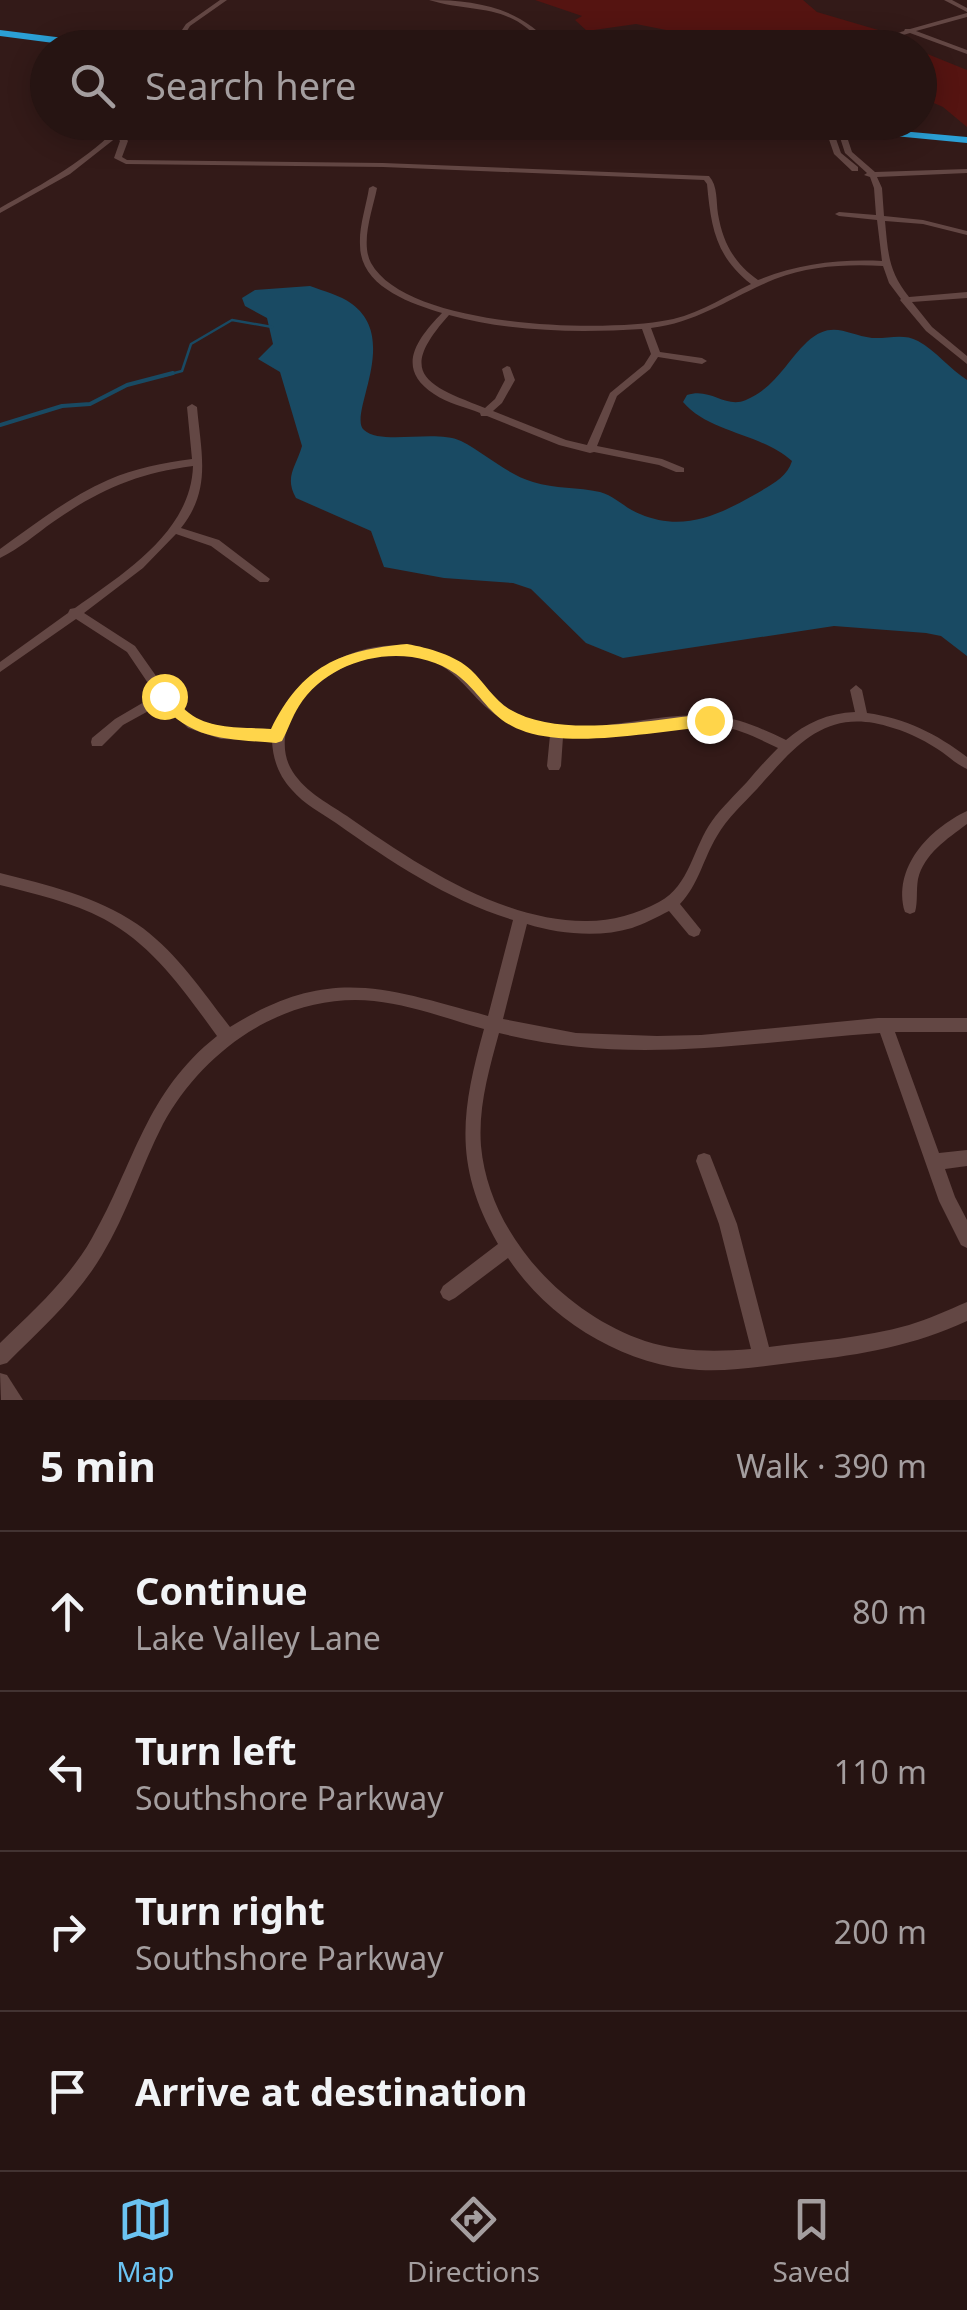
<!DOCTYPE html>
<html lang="en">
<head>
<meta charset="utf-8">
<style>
  body { margin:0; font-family:"Noto Sans",sans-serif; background:#2e1d1b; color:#f1f3f6 }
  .stop { position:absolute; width:30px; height:30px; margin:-22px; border:8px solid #ffd54a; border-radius:50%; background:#fff }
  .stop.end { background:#ffd54a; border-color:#fff; box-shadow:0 2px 10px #0008 }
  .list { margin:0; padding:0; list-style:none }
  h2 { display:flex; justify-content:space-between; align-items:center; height:130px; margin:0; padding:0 40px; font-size:42px }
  h2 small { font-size:32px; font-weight:400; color:#a49e9f }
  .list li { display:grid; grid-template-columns:65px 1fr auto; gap:30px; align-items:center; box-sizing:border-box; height:160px; padding:0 40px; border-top:2px solid #423332 }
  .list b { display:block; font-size:38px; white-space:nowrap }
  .list p { margin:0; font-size:32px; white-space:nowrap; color:#a49e9f }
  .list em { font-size:32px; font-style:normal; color:#a49e9f }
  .icon { flex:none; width:55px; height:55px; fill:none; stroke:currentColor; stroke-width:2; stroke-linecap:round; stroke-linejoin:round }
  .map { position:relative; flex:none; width:967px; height:1400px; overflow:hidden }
  .search { position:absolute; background:#261412; box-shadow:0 5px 25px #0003; left:30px; right:30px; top:30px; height:110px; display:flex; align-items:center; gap:25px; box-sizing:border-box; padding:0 35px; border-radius:55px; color:#a49e9f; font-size:38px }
  .sheet { height:770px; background:#261412 }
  nav { display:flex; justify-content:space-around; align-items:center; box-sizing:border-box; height:140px; border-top:2px solid #423332; background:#261412; font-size:28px; color:#a49e9f }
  nav a { display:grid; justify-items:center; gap:5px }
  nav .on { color:#6bc3f2 }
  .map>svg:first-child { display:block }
  .green { fill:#551411 }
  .water { fill:#194a63 }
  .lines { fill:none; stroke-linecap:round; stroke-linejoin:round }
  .stream-far1 { stroke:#194a63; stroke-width:2.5 }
  .stream { stroke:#194a63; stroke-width:4 }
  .minor { fill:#634744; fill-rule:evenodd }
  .highway { fill:#2ba0d6; fill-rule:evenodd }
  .route { fill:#ffd54a }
</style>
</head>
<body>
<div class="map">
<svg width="967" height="1400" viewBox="0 0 967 1400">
  <rect width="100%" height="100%" fill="#331a18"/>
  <g class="green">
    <path d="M 535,0 L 803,0 L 817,12 L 885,32 L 851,42 L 671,31 L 636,24 L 587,31 L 575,20 L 582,16 Z"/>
    <path d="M 920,51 L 967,70 L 967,127 L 943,107 L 920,97 Z"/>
  </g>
  <path class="water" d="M 310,286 C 323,291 340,295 352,304 C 401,340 347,415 364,430 C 382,446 434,429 461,441 C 485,453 506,474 533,482 C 555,489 578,487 600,492 C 615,496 626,509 640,514 C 682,532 717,516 754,495 C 769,486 787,478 792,461 C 761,433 709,433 683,402 L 687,395 C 711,387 725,409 746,400 C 776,387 785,363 807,342 C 832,319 847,335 872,338 C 888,339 903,333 918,341 C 936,351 950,369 967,380 L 967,656 L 941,636 L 926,633 L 834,626 L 623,658 L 586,643 L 531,589 L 513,583 L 444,578 L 384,567 L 371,531 L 296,498 C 284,477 296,467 302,446 L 280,372 L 258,359 L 273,344 L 267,318 L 245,306 L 242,298 L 255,290 Z"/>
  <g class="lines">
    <path class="stream-far1" d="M 163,376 L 182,371 L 191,344 L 232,320 L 272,327"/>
    <path class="stream" d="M 0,425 L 62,406 L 90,404 L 127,385 L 173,373"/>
    <g class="minor">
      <path d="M 220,0 L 227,0 L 190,26 L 176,48 L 170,48 L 186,24 Z"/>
      <path d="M 429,0 C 476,0 523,8 553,48 L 546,48 C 511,1 475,14 429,0 Z"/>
      <path d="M 944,0 L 952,0 L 967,8 L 967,12 Z"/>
      <path d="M 967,13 L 967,17 L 916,31 L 967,50 L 967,54 L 910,33 L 859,48 L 847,48 L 904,31 L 905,29 L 910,29 Z"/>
      <path d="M 640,38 L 696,40 L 748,48 L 658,42 L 609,47 L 622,41 Z"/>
      <path d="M 123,122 L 130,122 L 121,132 L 128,141 L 122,157 L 127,160 L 383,163 L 709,176 C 718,186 716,201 718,214 C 723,243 734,263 758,280 C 797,264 839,259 882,261 L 877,220 L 839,216 L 835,214 L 839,212 L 876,215 L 874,188 L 870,177 L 864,175 L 867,173 L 845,153 L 835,122 L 842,122 L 852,152 L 875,172 L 967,169 L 967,173 L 877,177 L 882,188 L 884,216 L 923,220 L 967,231 L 967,235 L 923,224 L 885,221 C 888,252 888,271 909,297 L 967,292 L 967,298 L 912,302 L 932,327 L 967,356 L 967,364 L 926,331 L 900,300 L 901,299 L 889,283 L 883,266 C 847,264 809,266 775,279 C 731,297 699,322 651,328 L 660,352 L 702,358 L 707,361 L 702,364 L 658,357 L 650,369 L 617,396 L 597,446 L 662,459 L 684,468 L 684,472 L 676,472 L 659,465 L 594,452 L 590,453 L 559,445 L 487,416 L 481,416 L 480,413 C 465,407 447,403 434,394 C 394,368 418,338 442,313 C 409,303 360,286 360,245 C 359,226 366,207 369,188 L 373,186 L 377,188 C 373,209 360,242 371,263 C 407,328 602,333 668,320 C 697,315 724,297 751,284 C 715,256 711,226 707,184 L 704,180 L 383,167 L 126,164 L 114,158 L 120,141 L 117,137 L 70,174 L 0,213 L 0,208 C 44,183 88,160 123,122 ZM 449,315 C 510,332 579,333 642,329 L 651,354 L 644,365 L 610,393 L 587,445 L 566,440 L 493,411 L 502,403 L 515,380 L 510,367 L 507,366 L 502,369 L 505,380 L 495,399 L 485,408 C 426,385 396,374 449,315 Z"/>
      <path d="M 823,122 L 830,122 L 841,153 L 858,167 L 858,171 L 852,171 L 834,154 Z"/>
      <path d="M 192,404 L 197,407 C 201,453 212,489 181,528 L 219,540 L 270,579 L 268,582 L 260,582 L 211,546 L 176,534 L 143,568 L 84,613 L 135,646 L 168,693 L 198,722 L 221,729 L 273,731 C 283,698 307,674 338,659 C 380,639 430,639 466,671 C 497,697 511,721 554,726 C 608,732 660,711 714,716 C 739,718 763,729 786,740 C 806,723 828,713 855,712 L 850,690 L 856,685 L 862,690 L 867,713 C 905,718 937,734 967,757 L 967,769 C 958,765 950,758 942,752 C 927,742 911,733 893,728 C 827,706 797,744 757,789 C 743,804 727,818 717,836 C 703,859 699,884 680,904 L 701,930 L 699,935 L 694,937 L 689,935 L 669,911 C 657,917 644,924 632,928 C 599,938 559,934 527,924 L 503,1019 L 576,1033 L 657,1036 L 701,1035 L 878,1018 L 967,1018 L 967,1032 L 895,1032 L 939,1153 L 967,1150 L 967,1166 L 945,1169 L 955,1197 L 967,1220 L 967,1248 L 961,1245 L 939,1201 L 880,1033 C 747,1042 632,1066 499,1033 C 489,1070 478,1107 481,1146 C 489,1234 563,1313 645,1341 C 679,1352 715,1352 751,1349 L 719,1224 L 696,1161 L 698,1155 L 704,1153 L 710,1155 L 737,1224 L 769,1347 C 816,1341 863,1338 909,1325 C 929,1319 948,1310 967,1302 L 967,1321 C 916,1345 861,1355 805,1361 C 770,1365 734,1372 699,1370 C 624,1366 549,1320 508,1258 L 455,1298 L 449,1301 L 443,1298 L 440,1292 L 443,1286 L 498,1244 C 453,1165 461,1112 484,1029 C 448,1019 411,1005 374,1001 C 285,992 204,1049 163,1124 C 141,1167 127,1214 102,1255 C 78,1296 41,1329 7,1363 L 0,1365 L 0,1343 C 33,1311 69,1279 92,1238 C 135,1163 145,1093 217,1036 C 185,992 153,945 104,919 C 72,902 35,894 0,885 L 0,873 C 47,885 96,896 137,924 C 175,950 202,991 230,1027 C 330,965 384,988 488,1016 L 513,920 C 448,900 391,862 336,823 C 321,813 304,804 292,790 C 279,776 273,760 272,741 L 221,739 L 188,728 L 163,703 L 123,725 L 102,746 L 92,746 L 91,742 L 92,738 L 115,719 L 156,695 L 127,652 L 76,619 L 0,672 L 0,662 L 68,613 L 70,609 L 75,608 C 123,574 191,532 193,466 C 137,473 99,490 53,522 C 36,534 19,549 0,558 L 0,549 C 35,524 69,497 108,480 C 135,468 163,463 192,459 L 187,407 ZM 398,653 C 463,658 464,701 511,724 C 524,730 537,733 550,735 L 547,766 L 549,770 L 559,770 L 561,766 L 563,737 C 614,739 671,719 719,726 C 740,729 759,739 778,748 C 767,759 757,770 747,782 C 735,795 722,807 712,821 C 693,847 690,886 659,902 C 637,914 612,921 587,921 C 502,922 414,863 347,816 C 326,802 302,790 290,767 C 277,741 290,711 309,692 C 334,668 364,655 398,653 Z"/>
      <path d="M 967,811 L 967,824 C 947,839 924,854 918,879 C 916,891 918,902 915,912 L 910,914 L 905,912 C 892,868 929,829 967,811 Z"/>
      <path d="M 0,1373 L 7,1375 L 23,1400 L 1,1400 Z"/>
    </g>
    <g class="highway">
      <path d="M 0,30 L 120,45 L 125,48 L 92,48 L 0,36 Z"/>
      <path d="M 750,122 L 801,122 L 967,137 L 967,143 Z"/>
    </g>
  </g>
  <path class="route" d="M 407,644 C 429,648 455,655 471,670 C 484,682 494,700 509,709 C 561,740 651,719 709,714 L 717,720 L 709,727 C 655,731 578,748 526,732 C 489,720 483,694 456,674 C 408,640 330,656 299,706 C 292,717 288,730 282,741 L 276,743 C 228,739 186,741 156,696 L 164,690 C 175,696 179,706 189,713 C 211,730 244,727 271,729 C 302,666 340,650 407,644 Z"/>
</svg>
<div class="stop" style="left:164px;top:696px"></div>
<div class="stop end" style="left:709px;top:720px"></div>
<div class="search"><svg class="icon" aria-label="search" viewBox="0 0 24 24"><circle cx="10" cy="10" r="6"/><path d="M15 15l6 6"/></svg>Search here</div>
</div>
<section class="sheet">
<h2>5 min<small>Walk · 390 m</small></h2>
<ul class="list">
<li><svg class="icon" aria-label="ahead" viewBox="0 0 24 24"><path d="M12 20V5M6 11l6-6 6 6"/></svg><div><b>Continue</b><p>Lake Valley Lane</p></div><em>80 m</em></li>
<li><svg class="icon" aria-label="left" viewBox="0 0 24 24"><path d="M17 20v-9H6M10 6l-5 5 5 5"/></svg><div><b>Turn left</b><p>Southshore Parkway</p></div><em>110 m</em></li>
<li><svg class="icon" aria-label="right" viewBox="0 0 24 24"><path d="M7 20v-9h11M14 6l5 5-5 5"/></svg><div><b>Turn right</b><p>Southshore Parkway</p></div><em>200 m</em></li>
<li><svg class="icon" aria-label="arrive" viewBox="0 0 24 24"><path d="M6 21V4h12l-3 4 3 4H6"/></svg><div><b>Arrive at destination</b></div></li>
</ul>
</section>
<nav>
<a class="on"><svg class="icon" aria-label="map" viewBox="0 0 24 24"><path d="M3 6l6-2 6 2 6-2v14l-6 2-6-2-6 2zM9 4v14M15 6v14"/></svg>Map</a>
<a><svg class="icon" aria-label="directions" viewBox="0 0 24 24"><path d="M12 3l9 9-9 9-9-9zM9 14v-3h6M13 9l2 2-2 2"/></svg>Directions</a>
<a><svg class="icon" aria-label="saved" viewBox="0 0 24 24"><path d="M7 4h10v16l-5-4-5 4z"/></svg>Saved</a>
</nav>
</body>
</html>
